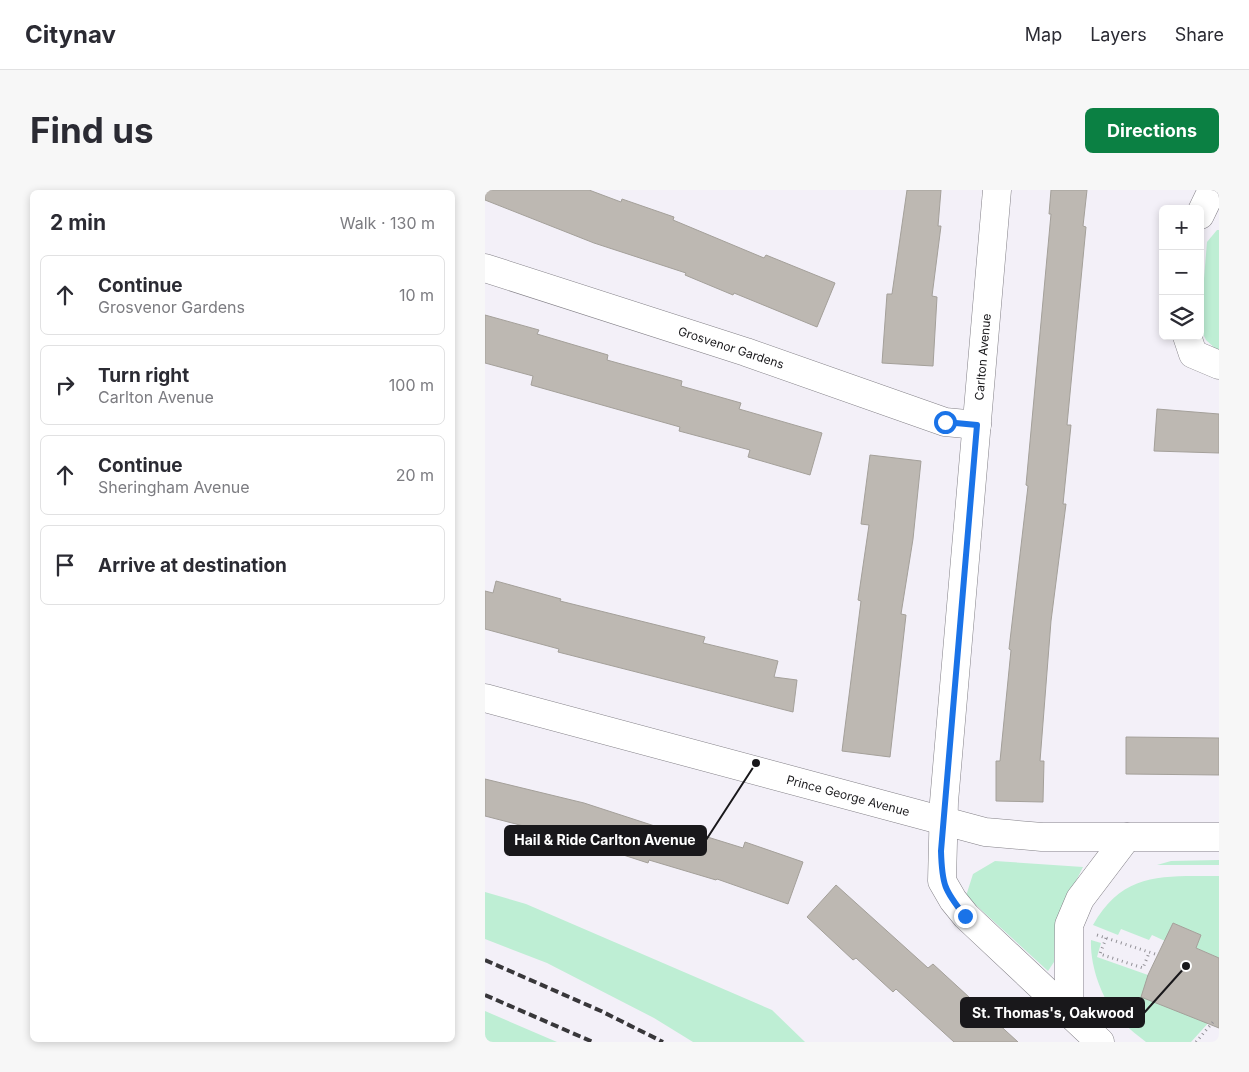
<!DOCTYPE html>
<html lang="en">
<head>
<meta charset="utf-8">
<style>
  body { margin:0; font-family:Inter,sans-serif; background:#f7f7f7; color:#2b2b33 }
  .controls { position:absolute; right:15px; top:15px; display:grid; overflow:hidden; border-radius:8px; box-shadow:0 2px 8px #0003 }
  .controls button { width:45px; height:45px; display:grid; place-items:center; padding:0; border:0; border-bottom:1px solid #e1e1e2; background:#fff; color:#2b2b33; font:25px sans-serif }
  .stop { position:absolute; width:15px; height:15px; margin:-11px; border:4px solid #1a73e8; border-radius:50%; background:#fff }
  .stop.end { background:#1a73e8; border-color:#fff; box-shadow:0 1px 5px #0008 }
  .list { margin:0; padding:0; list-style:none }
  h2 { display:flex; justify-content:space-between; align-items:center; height:65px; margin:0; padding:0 20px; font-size:21px }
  h2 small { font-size:16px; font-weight:400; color:#7c7c81 }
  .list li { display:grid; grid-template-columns:32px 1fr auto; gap:15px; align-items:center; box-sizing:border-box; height:80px; margin:0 10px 10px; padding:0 10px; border:1px solid #e1e1e2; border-radius:8px }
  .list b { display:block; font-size:19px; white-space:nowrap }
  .list p { margin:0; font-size:16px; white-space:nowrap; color:#7c7c81 }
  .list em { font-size:16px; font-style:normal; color:#7c7c81 }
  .icon { flex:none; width:28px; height:28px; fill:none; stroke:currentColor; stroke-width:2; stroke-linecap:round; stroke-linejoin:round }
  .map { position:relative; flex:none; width:734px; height:852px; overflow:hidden; border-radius:8px }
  header { display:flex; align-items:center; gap:30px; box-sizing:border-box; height:70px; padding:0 25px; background:#fff; border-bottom:1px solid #e1e1e2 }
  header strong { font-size:24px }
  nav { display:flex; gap:28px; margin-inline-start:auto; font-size:18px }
  .intro { display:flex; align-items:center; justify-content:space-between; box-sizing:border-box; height:120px; padding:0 30px }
  h1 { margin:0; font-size:35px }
  .button { padding:12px 22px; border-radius:8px; background:#0b8043; color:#fff; font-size:18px; font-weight:700 }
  main { display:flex; gap:30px; padding:0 30px }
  aside { flex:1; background:#fff; border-radius:8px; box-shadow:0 2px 8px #0003 }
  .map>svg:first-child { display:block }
  .green { fill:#beeed4 }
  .building { fill:#bdb8b2; stroke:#a4a09a }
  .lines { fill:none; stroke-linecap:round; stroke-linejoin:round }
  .minor-casing { stroke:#838087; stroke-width:29 }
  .tertiary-casing { stroke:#838087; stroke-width:29 }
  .path { stroke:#939197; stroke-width:3; stroke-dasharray:1 4; stroke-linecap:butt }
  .minor { stroke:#fff; stroke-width:28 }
  .tertiary { stroke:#fff; stroke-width:28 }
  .rail { stroke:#38373a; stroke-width:4; stroke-dasharray:8 4; stroke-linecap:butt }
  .route { stroke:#1a73e8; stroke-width:6 }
  .labels { text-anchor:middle; stroke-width:4; stroke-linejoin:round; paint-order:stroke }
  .street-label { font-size:12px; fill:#19181b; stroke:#fff }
  .leader { fill:none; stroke:#19181b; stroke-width:2 }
  .callout-dot { fill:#19181b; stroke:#fff; stroke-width:2 }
  .callout { fill:#19181b; stroke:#19181b; stroke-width:2 }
  .callout-label { font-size:14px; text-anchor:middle; font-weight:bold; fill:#fff }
</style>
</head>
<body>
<header>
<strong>Citynav</strong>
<nav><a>Map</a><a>Layers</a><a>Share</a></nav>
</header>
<div class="intro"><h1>Find us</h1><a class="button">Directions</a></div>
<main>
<aside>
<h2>2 min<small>Walk · 130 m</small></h2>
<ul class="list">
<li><svg class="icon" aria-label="ahead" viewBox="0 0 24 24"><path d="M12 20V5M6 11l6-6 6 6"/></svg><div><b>Continue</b><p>Grosvenor Gardens</p></div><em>10 m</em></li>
<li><svg class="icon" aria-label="right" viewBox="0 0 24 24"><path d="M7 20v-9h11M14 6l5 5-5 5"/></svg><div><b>Turn right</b><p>Carlton Avenue</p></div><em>100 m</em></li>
<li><svg class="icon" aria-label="ahead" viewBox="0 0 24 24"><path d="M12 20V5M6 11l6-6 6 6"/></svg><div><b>Continue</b><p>Sheringham Avenue</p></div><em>20 m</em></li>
<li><svg class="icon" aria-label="arrive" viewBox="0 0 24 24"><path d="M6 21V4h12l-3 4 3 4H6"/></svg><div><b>Arrive at destination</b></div></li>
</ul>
</aside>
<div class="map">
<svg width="734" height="852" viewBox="0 0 734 852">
  <rect width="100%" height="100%" fill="#f3f0f8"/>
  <g class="green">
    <path d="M 732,40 L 734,40 L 734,162 L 721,150 L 715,138 L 722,52 Z"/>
    <path d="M 734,670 L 734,675 L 672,675 L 686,671 Z"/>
    <path d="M 510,671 L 598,677 L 570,733 L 569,772 L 563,781 L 481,706 L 488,684 Z"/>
    <path d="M 734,686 L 734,768 L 711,758 L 716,745 L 688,733 L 680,751 L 667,745 L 664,750 L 636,739 L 633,745 L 608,735 C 638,681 679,686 734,686 Z"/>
    <path d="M 0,702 L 41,714 L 287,820 L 320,852 L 208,852 L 169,828 L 62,773 L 0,749 Z"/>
    <path d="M 606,750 L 616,753 L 612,767 L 663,785 L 726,830 L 706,852 L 661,852 C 651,844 640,836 632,826 C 616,807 605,775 606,750 Z"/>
    <path d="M 0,821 L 72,852 L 0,852 Z"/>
  </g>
  <g class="building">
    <path d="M 0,0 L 104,0 L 136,12 L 137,9 L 189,27 L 188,30 L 279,68 L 281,65 L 350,93 L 332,137 L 249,103 L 248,105 L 200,85 L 201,83 L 109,53 L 0,10 Z"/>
    <path d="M 422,0 L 456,0 L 453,36 L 456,36 L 447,106 L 452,107 L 448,176 L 397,173 L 402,104 L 407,104 Z"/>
    <path d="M 566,0 L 602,0 L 598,36 L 601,37 L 582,235 L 586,235 L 578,314 L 581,314 L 566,431 L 555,571 L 559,571 L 558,612 L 511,611 L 511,571 L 515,571 L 526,460 L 524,459 L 543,296 L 541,295 L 566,24 L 564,24 Z"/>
    <path d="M 0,125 L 54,140 L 52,144 L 123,165 L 122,170 L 197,191 L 196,196 L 256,213 L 254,219 L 337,243 L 325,285 L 263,267 L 265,260 L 194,241 L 195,237 L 46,195 L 48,186 L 0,173 Z"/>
    <path d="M 672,219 L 734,224 L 734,263 L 669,261 Z"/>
    <path d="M 385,265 L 436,271 L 428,349 L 416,424 L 421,425 L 405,567 L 357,561 L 376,411 L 373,410 L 384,335 L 376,334 Z"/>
    <path d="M 11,391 L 76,409 L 75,411 L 220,447 L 218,453 L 293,471 L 289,487 L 312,490 L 308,522 L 73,462 L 74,459 L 0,439 L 0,401 L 8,403 Z"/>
    <path d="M 641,547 L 734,548 L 734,585 L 641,584 Z"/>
    <path d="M 0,589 L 99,613 L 185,641 L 187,636 L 258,658 L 260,652 L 318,672 L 303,714 L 232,689 L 231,690 L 164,670 L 163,673 L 89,649 L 0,626 Z"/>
    <path d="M 351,695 L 443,778 L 448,774 L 533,852 L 469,852 L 411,799 L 408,802 L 371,768 L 368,770 L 322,727 Z"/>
    <path d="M 688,733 L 716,745 L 711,758 L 734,768 L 734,838 L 656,807 L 663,785 Z"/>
  </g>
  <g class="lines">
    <g class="minor-casing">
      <g id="minor">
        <path d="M 512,0 L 459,612 L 457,691 L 468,710 L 481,726 L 615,852"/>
        <path d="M 715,25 L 727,0"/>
        <path d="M 0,78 L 261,162 L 460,232 L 492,235"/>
        <path d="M 702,146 L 708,164 L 734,175"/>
        <path d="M 584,824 L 584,735 L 595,709 L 642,647"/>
      </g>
    </g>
    <g class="tertiary-casing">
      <path id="tertiary" d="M 0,508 L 500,642 L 557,647 L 734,647"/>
    </g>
    <g class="path">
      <path d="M 612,745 L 673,765"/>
      <path d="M 621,748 L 615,764 L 658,778 L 664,763"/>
      <path d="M 711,852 L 728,832"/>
    </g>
    <use href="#minor" class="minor"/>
    <use href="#tertiary" class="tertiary"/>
    <g class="rail">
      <path d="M 0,770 L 116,821 L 178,852"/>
      <path d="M 0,805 L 108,852"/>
    </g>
  </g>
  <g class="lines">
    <path class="route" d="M 460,232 L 492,235 L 456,661 C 457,694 459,700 480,726"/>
  </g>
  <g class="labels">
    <g class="street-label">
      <text transform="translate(246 158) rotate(18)" y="4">Grosvenor Gardens</text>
      <text transform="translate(498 167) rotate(-85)" y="4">Carlton Avenue</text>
      <text transform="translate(363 606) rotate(15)" y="4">Prince George Avenue</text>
    </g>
  </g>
  <path class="leader" d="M271 573L221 650M701 776L659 823"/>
  <g class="callout-dot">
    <circle cx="271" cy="573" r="5"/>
    <circle cx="701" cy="776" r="5"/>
  </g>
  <g class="callout">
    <rect x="20" y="636" width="201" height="29" rx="5"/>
    <rect x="476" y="808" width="183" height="29" rx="5"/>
  </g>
  <g class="callout-label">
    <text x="120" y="655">Hail &amp; Ride Carlton Avenue</text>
    <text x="568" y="828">St. Thomas's, Oakwood</text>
  </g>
</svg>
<div class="controls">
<button>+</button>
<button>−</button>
<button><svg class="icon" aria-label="layers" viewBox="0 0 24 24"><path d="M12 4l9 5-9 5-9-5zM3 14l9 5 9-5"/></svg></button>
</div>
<div class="stop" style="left:460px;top:232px"></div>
<div class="stop end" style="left:480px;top:726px"></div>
</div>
</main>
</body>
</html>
